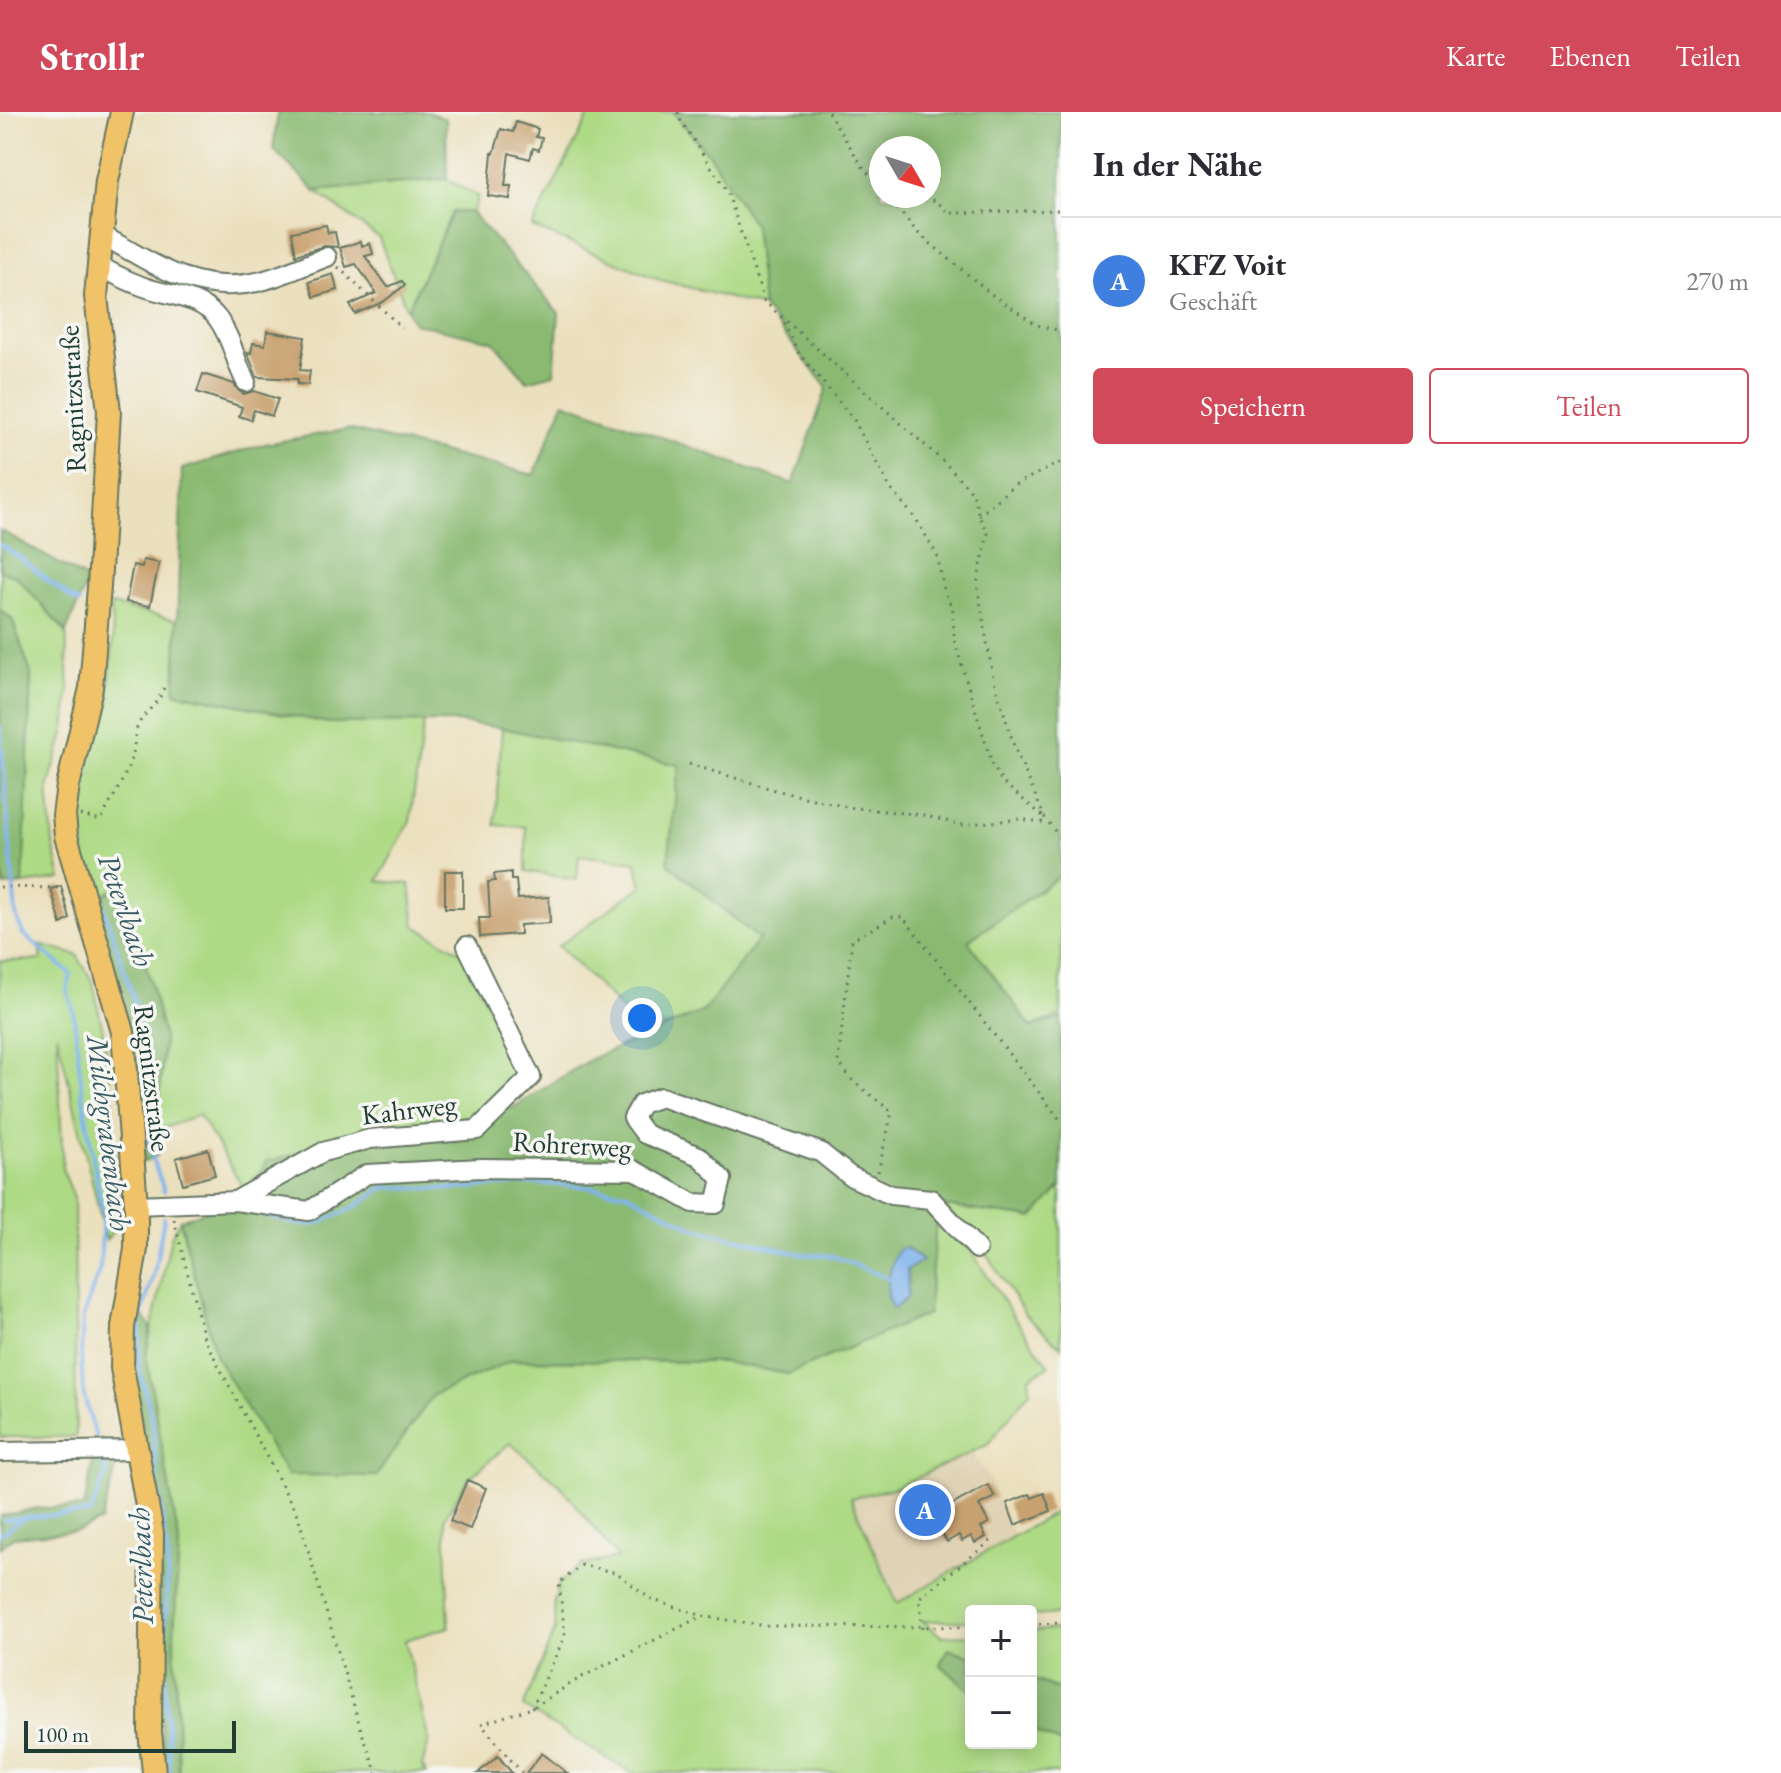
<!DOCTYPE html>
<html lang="de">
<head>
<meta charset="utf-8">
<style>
  body { margin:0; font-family:"EB Garamond",serif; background:#f7f7f7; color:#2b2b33 }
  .controls { position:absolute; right:24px; bottom:24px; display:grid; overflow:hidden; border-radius:8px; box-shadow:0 4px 20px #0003 }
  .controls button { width:72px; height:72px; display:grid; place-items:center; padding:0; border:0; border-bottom:2px solid #e1e1e2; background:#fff; color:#2b2b33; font:40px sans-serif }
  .compass { position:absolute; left:869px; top:24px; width:72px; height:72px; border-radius:50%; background:#fff; box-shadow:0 4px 20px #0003; rotate:129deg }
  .scale { position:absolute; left:24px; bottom:20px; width:212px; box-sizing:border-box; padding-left:8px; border:4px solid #1f3d34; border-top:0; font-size:22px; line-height:28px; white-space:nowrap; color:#1f3d34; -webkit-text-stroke:6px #f6f6f2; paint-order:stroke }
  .you { position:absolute; left:642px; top:906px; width:28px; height:28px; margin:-20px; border:6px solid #fff; border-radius:50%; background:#1a73e8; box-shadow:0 0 0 12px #1a73e833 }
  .badge { display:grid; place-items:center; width:52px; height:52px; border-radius:50%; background:#d1495b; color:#fff; font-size:26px; font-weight:700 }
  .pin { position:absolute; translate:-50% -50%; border:4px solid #fff; box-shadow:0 2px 8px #0006 }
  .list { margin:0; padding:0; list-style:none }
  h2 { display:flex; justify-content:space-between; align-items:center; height:104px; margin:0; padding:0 32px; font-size:34px }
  h2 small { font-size:26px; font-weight:400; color:#7c7c81 }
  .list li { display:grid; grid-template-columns:52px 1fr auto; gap:24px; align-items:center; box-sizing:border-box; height:128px; padding:0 32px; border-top:2px solid #e1e1e2 }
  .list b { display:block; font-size:30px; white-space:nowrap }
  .list p { margin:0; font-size:26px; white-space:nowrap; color:#7c7c81 }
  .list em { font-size:26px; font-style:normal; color:#7c7c81 }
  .actions { display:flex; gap:16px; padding:24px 32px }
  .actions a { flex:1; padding:18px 0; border:2px solid #d1495b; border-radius:8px; text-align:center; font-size:28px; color:#d1495b }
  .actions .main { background:#d1495b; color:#fff }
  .map { position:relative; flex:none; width:1061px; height:1661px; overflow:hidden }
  header { display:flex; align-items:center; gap:48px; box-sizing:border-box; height:112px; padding:0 40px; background:#d1495b; color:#fff }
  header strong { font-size:38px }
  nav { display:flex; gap:44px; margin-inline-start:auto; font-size:28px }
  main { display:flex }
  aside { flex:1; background:#fff }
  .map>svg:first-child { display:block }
  .built { fill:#e0d3b5 }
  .green { fill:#aeda85; stroke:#668c5c; stroke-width:2 }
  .forest { fill:#8aba72; stroke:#547c53; stroke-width:2; fill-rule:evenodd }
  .water { fill:#81b4ee; stroke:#507891; stroke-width:2 }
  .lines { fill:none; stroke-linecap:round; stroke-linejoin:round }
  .stream { stroke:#81b4ee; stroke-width:4 }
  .building { fill:#c8a16f }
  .minor-casing { stroke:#667664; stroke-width:22 }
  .major-casing { stroke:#667664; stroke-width:26 }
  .path { stroke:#667664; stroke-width:3; stroke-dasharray:2 6; stroke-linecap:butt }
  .minor { stroke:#fff; stroke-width:18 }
  .major { stroke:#f1c369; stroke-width:22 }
  .labels { text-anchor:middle; stroke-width:7; stroke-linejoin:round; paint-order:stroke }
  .street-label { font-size:28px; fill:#1f3d34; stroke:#f6f6f2 }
  .water-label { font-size:30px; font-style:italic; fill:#385b62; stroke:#f6f6f2 }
</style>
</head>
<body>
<header>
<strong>Strollr</strong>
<nav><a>Karte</a><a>Ebenen</a><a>Teilen</a></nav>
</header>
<main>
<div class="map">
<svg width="1061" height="1661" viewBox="0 0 1061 1661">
  <rect width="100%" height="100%" fill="#f6f6f2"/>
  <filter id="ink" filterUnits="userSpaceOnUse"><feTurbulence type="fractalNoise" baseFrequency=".0125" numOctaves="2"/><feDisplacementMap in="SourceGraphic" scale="16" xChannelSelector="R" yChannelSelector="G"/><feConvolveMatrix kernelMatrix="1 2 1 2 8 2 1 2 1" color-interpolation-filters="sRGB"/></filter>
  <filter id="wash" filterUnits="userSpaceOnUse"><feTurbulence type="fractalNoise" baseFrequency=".006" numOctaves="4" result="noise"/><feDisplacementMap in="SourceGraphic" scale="32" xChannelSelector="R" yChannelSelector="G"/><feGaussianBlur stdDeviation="1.8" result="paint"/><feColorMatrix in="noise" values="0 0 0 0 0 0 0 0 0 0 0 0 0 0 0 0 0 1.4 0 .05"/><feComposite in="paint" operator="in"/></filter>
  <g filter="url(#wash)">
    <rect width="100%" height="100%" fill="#ebe0bd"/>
    <path class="built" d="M 971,1340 L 989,1366 L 1014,1424 L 897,1492 L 851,1385 L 897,1375 Z"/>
    <g class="green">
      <path d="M 591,0 L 673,0 L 710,44 L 754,113 L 763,195 L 657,167 L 532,115 Z"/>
      <path d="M 447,67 L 478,85 L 472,101 L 453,99 L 407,198 L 379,126 L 315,79 Z"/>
      <path d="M 0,459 L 16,464 L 66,520 L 69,579 L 65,618 L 48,676 L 53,732 L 61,767 L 23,772 L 31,562 L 12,507 L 0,498 Z"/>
      <path d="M 111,493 L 177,508 L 176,581 L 329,611 L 424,610 L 410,709 L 378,769 L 410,772 L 415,814 L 463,841 L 517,952 L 512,976 L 487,1001 L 378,1023 L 248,1083 L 199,1003 L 157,1019 L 164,926 L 93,787 L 71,703 L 76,665 L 108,591 L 113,527 Z"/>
      <path d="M 502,616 L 679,653 L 668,751 L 759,827 L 704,899 L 664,916 L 644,896 L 630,905 L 558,834 L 642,774 L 636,750 L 579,743 L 577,768 L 526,759 L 526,715 L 495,713 Z"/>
      <path d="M 1061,763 L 1061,903 L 1031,915 L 968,829 Z"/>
      <path d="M 39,833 L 77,843 L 93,870 L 105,929 L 113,994 L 119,1112 L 106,1128 L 57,921 L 63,1059 L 74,1085 L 76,1325 L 0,1325 L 0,849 L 41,848 Z"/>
      <path d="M 1061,1075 L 1061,1235 L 1026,1204 L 986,1141 L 944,1094 L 1032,1106 Z"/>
      <path d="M 937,1099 L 970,1137 L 1015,1207 L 1049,1254 L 1029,1265 L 1030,1279 L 987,1333 L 897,1375 L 851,1386 L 897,1491 L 1061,1397 L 1061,1502 L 1031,1504 L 1031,1499 L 971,1499 L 971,1509 L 923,1509 L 941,1524 L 971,1523 L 971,1544 L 948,1537 L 940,1552 L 971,1580 L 971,1631 L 1031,1631 L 1031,1618 L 1061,1632 L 1061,1661 L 631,1661 L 523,1595 L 555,1518 L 554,1488 L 559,1471 L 582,1453 L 618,1446 L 560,1373 L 510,1331 L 467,1368 L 445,1405 L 449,1515 L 405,1528 L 429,1629 L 422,1654 L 427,1661 L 179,1661 L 174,1522 L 179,1430 L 146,1244 L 171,1125 L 180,1108 L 216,1245 L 376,1364 L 433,1283 L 512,1248 L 724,1250 L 788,1262 L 932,1143 Z"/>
      <path d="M 1061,1517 L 1061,1578 L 1031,1567 L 1031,1519 Z"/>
    </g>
    <g class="forest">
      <path d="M 278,0 L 428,0 L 446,7 L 447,67 L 315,79 L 273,37 Z"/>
      <path d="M 673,0 L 1061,0 L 1061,763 L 968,829 L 1031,915 L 1061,906 L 1061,1075 L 1033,1106 L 944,1094 L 937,1099 L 928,1202 L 788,1262 L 724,1250 L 512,1248 L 433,1283 L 376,1364 L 287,1363 L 216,1245 L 180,1108 L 248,1083 L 267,1049 L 378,1023 L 514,995 L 591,947 L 704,899 L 759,827 L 668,751 L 679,653 L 502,616 L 456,610 L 329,611 L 175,580 L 182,357 L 265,332 L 348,317 L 534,363 L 564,290 L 793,372 L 827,276 L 763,195 L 754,113 L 710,44 ZM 881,36 L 929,36 L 929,84 L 881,84 ZM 906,1136 L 922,1149 L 907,1158 L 908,1185 L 895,1196 L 887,1186 Z"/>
      <path d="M 453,99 L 472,101 L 559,201 L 554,262 L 527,269 L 493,229 L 413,211 L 407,198 Z"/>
      <path d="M 0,418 L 88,468 L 66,520 L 16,464 L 0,459 Z"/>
      <path d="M 0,498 L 12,507 L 31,562 L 23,772 L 4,774 L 0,747 Z"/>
      <path d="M 116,777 L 143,840 L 164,926 L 157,1019 L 158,1043 L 144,1050 L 93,787 Z"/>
      <path d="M 136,1194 L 151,1215 L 146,1244 L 179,1430 L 174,1522 L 179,1661 L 165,1661 L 159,1587 L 161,1431 L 151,1354 L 133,1261 Z"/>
      <path d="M 93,1349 L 118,1351 L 101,1409 L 78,1419 L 13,1425 L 0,1436 L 0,1404 L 38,1396 L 84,1395 Z"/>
      <path d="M 948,1537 L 971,1544 L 971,1580 L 940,1552 Z"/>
      <path d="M 1031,1567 L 1061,1578 L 1061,1632 L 1031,1618 Z"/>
    </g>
    <path class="water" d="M 906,1136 L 922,1149 L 907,1158 L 908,1185 L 895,1196 L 891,1194 C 883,1177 890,1154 899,1137 Z"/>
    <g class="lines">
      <g class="stream">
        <path d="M 0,433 C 29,448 50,474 79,491"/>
        <path d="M 103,566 L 105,535"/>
        <path d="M 0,615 L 16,803 L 23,822 L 71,862 L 67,879 L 73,897 L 83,986 L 103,1104 L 100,1156 L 83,1205 L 81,1242 L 83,1281 L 99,1335"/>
        <path d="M 82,739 L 78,688 L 86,664 L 98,594"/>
        <path d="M 84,748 L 104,797 L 134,888 L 146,943 L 140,976 L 149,1035 L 164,1079"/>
        <path d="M 249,1099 L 298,1112 L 317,1112 L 353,1096 L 385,1075 L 454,1077 L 535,1071 L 589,1075 L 627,1081 L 694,1116 L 801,1142 L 833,1144 L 892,1168"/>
        <path d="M 164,1106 L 155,1157 L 140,1209 L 139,1255 L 153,1313 L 157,1366 L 168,1446 L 164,1552 L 170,1661"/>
        <path d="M 5,1408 L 22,1406"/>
        <path d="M 0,1422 L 26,1405 L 91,1401 L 106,1361 L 101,1343"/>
      </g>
    </g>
    <g id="blocks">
      <g class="building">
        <path d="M 516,10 L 538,17 L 536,25 L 542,26 L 539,38 L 533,36 L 530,47 L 509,41 L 505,74 L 511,74 L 510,87 L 488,84 L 492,41 L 494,41 L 501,17 L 513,20 Z"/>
        <path d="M 326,113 L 328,121 L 335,120 L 338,135 L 324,134 L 296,143 L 292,120 Z"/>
        <path d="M 361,129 L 362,134 L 370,131 L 373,142 L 365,144 L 388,175 L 402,169 L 405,173 L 383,190 L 355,202 L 350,193 L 376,181 L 356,152 L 346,155 L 340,136 Z"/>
        <path d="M 333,162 L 338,178 L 314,185 L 309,170 Z"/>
        <path d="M 267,219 L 305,225 L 300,258 L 310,259 L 308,273 L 297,272 L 298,267 L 257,265 L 247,240 L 251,241 L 253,231 L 265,233 Z"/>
        <path d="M 203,262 L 234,272 L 239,279 L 244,282 L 254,279 L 278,287 L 272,304 L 254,298 L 251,308 L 239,304 L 242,295 L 197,280 Z"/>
        <path d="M 143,448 L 159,451 L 150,494 L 126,490 L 133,453 L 142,455 Z"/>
        <rect x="445" y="759" width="18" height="37"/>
        <path d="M 511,760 L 511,768 L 516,768 L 518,787 L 549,785 L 550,811 L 520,813 L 520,822 L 480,825 L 479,806 L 490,806 L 488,770 L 495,769 L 494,762 Z"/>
        <path d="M 61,774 L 70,807 L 61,812 L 51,777 Z"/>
        <path d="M 208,1037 L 215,1063 L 183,1072 L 176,1046 Z"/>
        <path d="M 467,1368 L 486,1376 L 470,1417 L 450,1409 Z"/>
        <path d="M 988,1373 L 995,1385 L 979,1393 L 989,1411 L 981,1415 L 986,1425 L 975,1431 L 971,1424 L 962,1429 L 959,1423 L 947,1430 L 932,1404 Z"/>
        <path d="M 1044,1381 L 1051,1399 L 1015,1413 L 1007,1391 L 1030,1382 L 1032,1386 Z"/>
        <path d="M 542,1641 L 567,1661 L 526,1661 Z"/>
        <path d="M 498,1644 L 512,1661 L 478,1661 Z"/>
      </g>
    </g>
  </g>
  <g filter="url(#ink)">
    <use href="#blocks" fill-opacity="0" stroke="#667664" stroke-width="2"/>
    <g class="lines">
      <g class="minor-casing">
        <g id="minor">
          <path d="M 102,123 C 152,151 197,184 257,170 C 280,165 304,153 327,145"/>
          <path d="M 99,154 C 112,161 125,168 139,173 C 164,184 200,183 218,207 C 234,230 234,248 246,270"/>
          <path d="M 235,1089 L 323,1040 L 370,1027 L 477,1018 L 531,965 L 467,834"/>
          <path d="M 136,1093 L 235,1089 L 309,1099 L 367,1062 L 481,1056 L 634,1058 L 693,1091 L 716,1092 L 722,1067 L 699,1044 L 645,1022 L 633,1006 L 641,992 L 661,985 L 820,1040 L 850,1064 L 891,1083 L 931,1087 L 977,1137"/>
          <path d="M 0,1340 L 138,1338"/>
        </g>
      </g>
      <g class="major-casing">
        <path id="major" d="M 122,0 L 107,69 L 96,184 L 109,300 L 99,475 L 91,576 L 68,674 L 64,703 L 66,724 L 123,920 L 136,1093 L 136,1137 L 123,1215 L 122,1256 L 152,1421 L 150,1619 L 154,1661"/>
      </g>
      <g class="path">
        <path d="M 678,0 L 679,6 L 727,79 L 764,189 L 945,351 L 973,381 L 979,404 L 988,422 L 977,472 L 993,565 L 1015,637 L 1045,706 L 1061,727"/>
        <path d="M 828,0 L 863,55 L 881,77"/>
        <path d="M 887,84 L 918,121 L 991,182 L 1037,213 L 1061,219"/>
        <path d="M 917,84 L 936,89 L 950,101 L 1061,98"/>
        <path d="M 338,155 L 402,216"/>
        <path d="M 784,211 L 798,240 L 854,308 L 890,376 L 916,407 L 937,443 L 944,478 L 953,499 L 954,528 L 992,652 L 1002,670 L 1044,705"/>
        <path d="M 979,404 L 1014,373 L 1061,350"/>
        <path d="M 689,652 L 775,678 L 847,695 L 923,703 L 961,713 L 1020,707 L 1048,711"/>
        <path d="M 80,703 L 101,708 C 112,687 125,667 132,644 C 135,636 134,627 136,619 C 142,598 161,594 165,571"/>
        <path d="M 0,775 L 64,776"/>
        <path d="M 878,1060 L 892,1000 L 853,969 L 838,950 L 852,828 L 893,805 L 903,805 L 1061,1009"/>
        <path d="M 174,1107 L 204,1226 L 298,1404 L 362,1621 L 377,1661"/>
        <path d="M 1031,1512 L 1061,1511"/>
        <path d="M 923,1516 L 919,1486 L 992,1428"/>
        <path d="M 532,1596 L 565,1524 L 559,1471 L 582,1453 L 617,1461 L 650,1487 L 700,1503"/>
        <path d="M 522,1661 L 481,1612 L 532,1596 L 580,1566 L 702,1504 L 767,1514 L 971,1515"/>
      </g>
      <use href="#minor" class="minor"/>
      <use href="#major" class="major"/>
    </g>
  </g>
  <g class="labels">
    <g class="street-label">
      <text transform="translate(72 287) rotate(-93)" y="10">Ragnitzstraße</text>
      <text transform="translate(153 966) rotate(83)" y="10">Ragnitzstraße</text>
      <text transform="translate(409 997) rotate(-7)" y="10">Kahrweg</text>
      <text transform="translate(572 1032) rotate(3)" y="10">Rohrerweg</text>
    </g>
    <g class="water-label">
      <text transform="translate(126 798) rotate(71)" y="10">Peterlbach</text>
      <text transform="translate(109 1021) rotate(83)" y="10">Milchgrabenbach</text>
      <text transform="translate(141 1454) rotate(-92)" y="10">Peterlbach</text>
    </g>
  </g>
</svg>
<div class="controls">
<button>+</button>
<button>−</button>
</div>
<svg class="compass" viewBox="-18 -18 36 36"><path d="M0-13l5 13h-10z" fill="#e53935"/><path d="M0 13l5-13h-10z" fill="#7c7c81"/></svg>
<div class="scale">100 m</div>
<div class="you"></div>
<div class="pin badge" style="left:925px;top:1398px;background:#3f7fe0">A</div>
</div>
<aside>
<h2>In der Nähe<small></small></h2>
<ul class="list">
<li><span class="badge" style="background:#3f7fe0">A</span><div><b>KFZ Voit</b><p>Geschäft</p></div><em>270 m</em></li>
</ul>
<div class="actions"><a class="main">Speichern</a><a>Teilen</a></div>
</aside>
</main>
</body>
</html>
